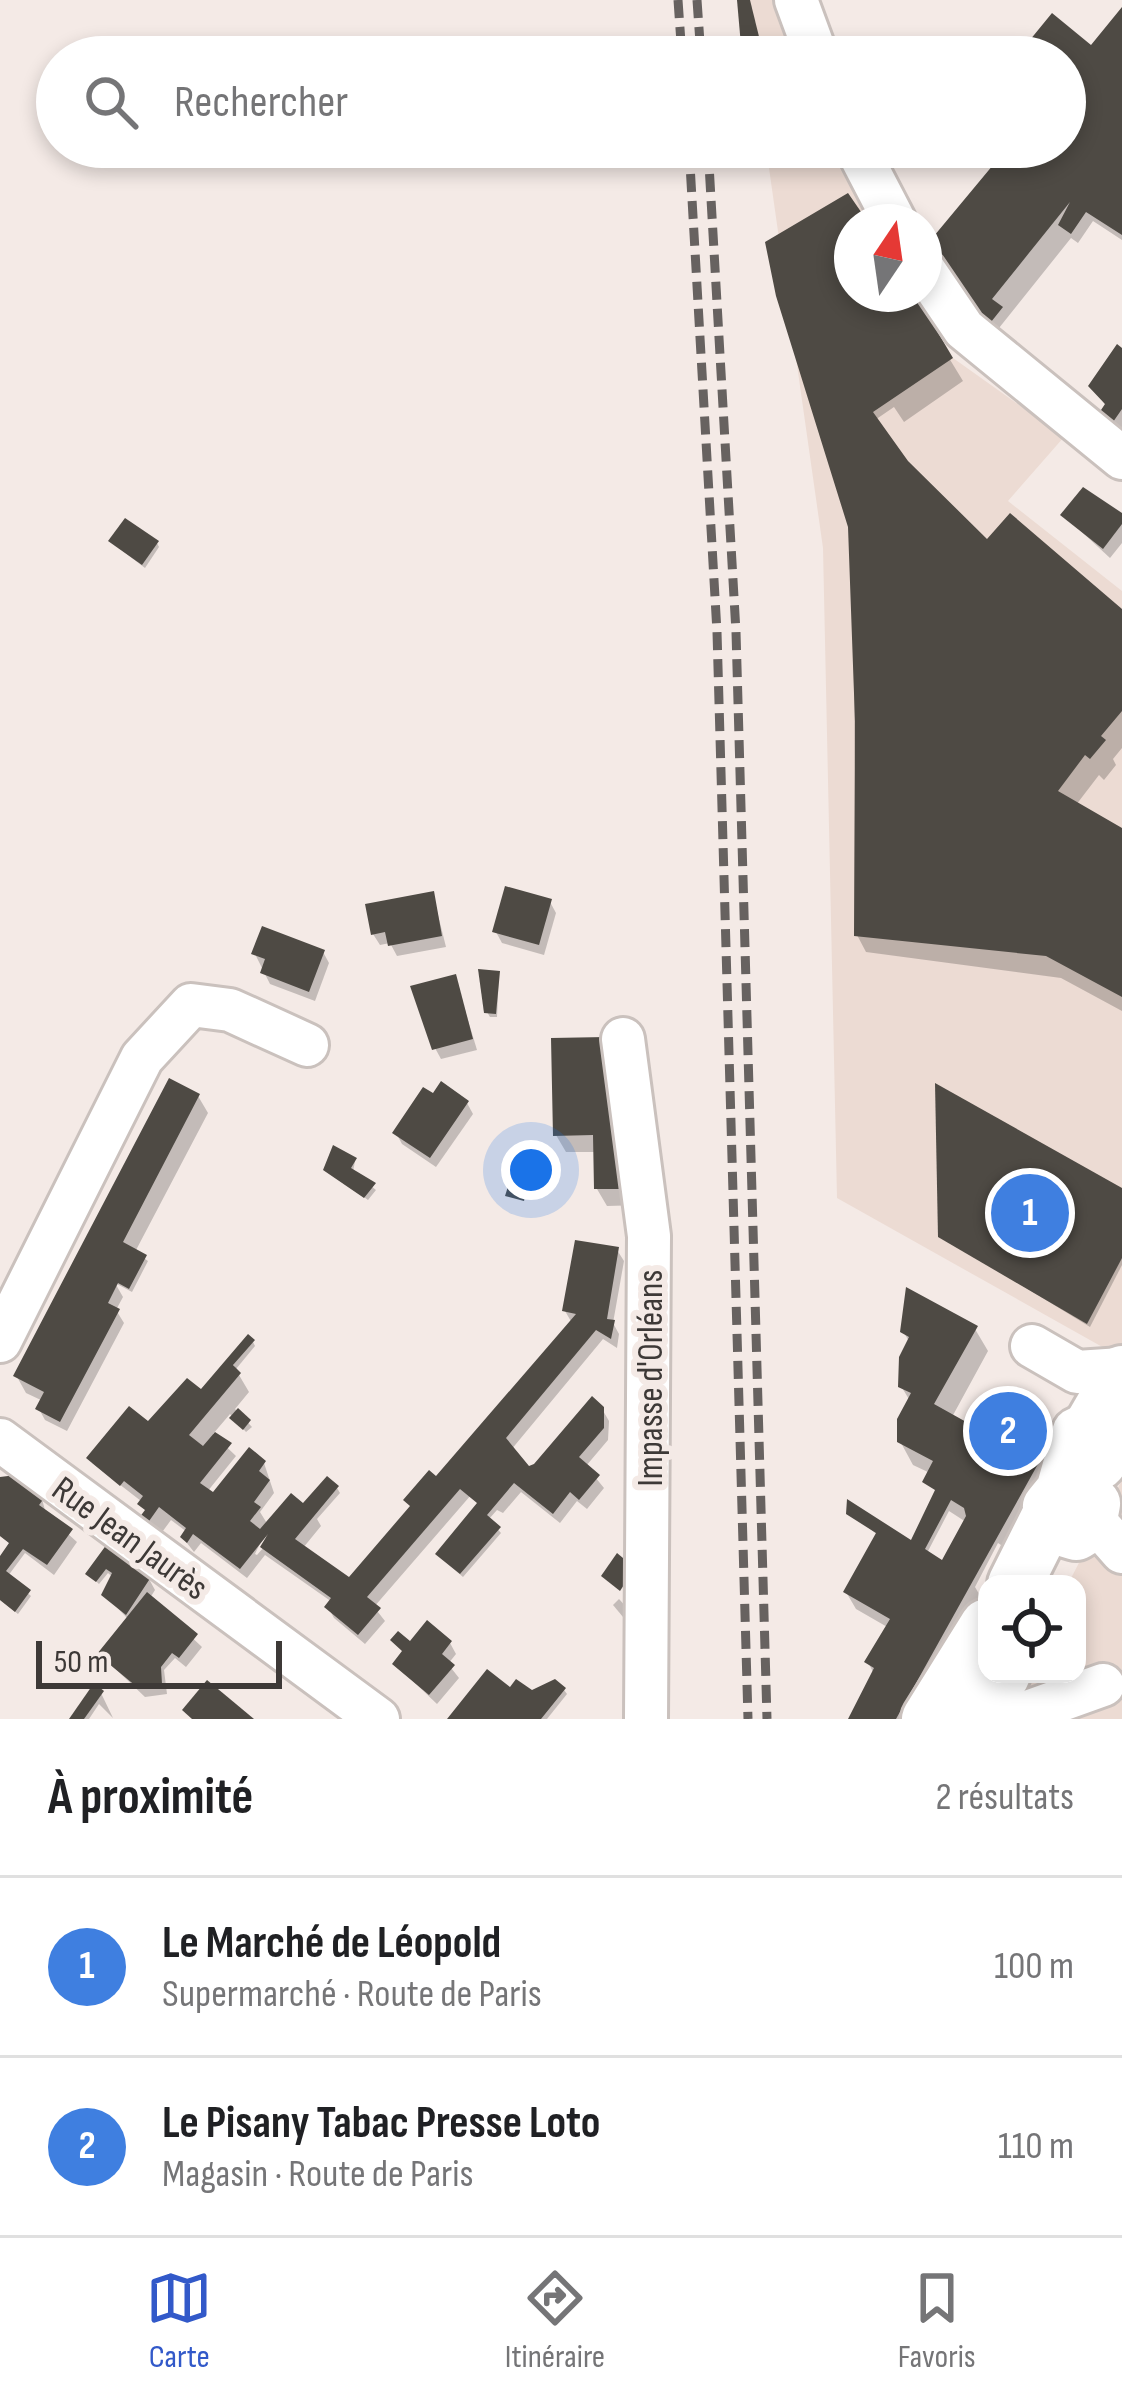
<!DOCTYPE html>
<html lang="fr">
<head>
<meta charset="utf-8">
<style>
  body { margin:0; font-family:"Sofia Sans Condensed",sans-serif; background:#f2f2f2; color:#202124 }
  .controls { position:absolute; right:36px; bottom:36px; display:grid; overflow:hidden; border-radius:24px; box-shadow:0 6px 18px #0003 }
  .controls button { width:108px; height:108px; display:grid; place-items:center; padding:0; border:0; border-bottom:3px solid #e0e0e0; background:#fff; color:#202124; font:60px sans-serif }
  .compass { position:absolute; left:834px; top:204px; width:108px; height:108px; border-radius:50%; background:#fff; box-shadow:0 6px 18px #0003; rotate:13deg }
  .scale { position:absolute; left:36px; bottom:30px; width:246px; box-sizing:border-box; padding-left:12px; border:6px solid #3d3937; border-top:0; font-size:33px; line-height:42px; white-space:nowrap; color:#3d3937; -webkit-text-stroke:9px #f4eae6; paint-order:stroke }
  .you { position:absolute; left:531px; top:1170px; width:42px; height:42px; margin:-30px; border:9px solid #fff; border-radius:50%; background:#1a73e8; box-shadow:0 0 0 18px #1a73e833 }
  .badge { display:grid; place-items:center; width:78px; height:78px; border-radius:50%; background:#3259c9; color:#fff; font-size:39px; font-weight:700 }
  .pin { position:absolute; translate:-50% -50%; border:6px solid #fff; box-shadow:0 3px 12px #0006 }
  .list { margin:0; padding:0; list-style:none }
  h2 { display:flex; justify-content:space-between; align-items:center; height:156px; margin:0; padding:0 48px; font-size:51px }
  h2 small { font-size:39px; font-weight:400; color:#757577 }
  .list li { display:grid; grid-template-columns:78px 1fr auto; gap:36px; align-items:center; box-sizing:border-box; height:180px; padding:0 48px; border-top:3px solid #e0e0e0 }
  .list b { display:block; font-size:45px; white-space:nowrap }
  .list p { margin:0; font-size:39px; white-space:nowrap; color:#757577 }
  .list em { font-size:39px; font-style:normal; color:#757577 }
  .icon { flex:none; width:66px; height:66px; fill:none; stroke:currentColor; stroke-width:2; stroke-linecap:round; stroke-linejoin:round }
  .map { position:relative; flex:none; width:1122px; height:1719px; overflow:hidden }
  .search { position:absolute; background:#fff; box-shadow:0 6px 18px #0003; left:36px; right:36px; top:36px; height:132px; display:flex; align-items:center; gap:30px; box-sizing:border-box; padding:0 42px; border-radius:66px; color:#757577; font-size:45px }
  .sheet { height:516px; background:#fff }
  nav { display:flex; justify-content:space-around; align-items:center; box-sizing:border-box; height:168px; border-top:3px solid #e0e0e0; background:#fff; font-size:33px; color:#757577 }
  nav a { display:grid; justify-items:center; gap:6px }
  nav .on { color:#3259c9 }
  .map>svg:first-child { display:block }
  .built { fill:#ecdbd3 }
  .shadow { fill:#0003; fill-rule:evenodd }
  .building { fill:#4e4a44; fill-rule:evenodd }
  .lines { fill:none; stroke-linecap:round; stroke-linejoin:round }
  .minor-casing { stroke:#cac1bd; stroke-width:48 }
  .major-casing { stroke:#cac1bd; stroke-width:60 }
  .minor { stroke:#fff; stroke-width:42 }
  .major { stroke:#fff; stroke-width:54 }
  .rail { stroke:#676260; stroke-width:9; stroke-dasharray:18 9; stroke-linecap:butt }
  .labels { text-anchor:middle; stroke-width:12; stroke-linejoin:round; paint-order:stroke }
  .street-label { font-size:36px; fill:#3d3937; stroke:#f4eae6 }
</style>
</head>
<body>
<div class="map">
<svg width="1122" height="1719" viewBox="0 0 1122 1719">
  <rect width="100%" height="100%" fill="#f4eae6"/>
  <g class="built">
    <path d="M 745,0 L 776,0 L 795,57 L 753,57 Z"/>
    <path d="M 766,147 L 827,147 L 872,222 L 852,222 L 852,294 L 915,294 L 953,358 L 1064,437 L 1008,501 L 1122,591 L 1122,1358 L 837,1198 L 823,548 Z"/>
    <path d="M 1122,1480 L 1122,1719 L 999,1719 L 1022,1674 L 1077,1674 L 1077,1584 L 1068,1584 Z"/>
  </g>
  <g class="shadow">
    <path d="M 1122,12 L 1122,240 L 1093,221 L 1078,243 L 1071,238 L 991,338 L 933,242 L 1011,147 L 1065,147 L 1065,57 L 1019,57 L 1091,49 Z"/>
    <path d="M 848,197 L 864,222 L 852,222 L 852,294 L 910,294 L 963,381 L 904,422 L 894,407 L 875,420 L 906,463 L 988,544 L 1122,613 L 1122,748 L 1113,759 L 1116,765 L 1104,780 L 1099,775 L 1076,805 L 1122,831 L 1122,1011 L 1061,978 L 866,952 L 857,935 Z"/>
    <path d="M 1122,349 L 1122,428 L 1120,432 L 1109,424 L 1103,413 L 1107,407 L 1092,387 Z"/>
    <path d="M 1122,517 L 1122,543 L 1110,558 L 1070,521 Z"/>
    <path d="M 111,542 L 157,543 L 159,547 L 145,568 Z"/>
    <path d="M 433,895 L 446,947 L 397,956 L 390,943 L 380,945 L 373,934 Z"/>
    <path d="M 550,902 L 556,913 L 544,955 L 502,943 L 496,932 Z"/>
    <path d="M 323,952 L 329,963 L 315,1001 L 270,984 L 255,954 Z"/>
    <path d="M 499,973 L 497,1017 L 490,1017 L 487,1012 Z"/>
    <path d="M 455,977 L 477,1050 L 441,1059 L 435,1048 Z"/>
    <path d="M 554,1041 L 642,1205 L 607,1206 L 597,1189 L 596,1152 L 566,1152 L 556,1135 Z"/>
    <path d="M 198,1096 L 208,1113 L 135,1252 L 148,1261 L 132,1292 L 115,1283 L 123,1297 L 116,1310 L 124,1323 L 67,1431 L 45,1420 L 39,1409 L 43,1401 L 26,1393 L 16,1375 Z"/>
    <path d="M 467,1103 L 473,1114 L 436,1167 L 402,1144 L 396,1133 Z"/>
    <path d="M 355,1161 L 353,1172 L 376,1190 L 368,1200 L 326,1169 Z"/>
    <path d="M 1122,1192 L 1122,1265 L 1090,1327 L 941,1236 Z"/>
    <path d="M 617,1250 L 624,1261 L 613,1323 L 619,1334 L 617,1348 L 603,1339 L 511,1450 L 528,1469 L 602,1409 L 609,1421 L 608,1440 L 586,1466 L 604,1488 L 587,1509 L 577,1501 L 560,1523 L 521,1492 L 503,1513 L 497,1510 L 489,1519 L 501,1533 L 463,1577 L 441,1558 L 480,1505 L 471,1495 L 374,1607 L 385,1621 L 365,1644 L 334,1618 L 328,1607 L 332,1602 L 265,1555 L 247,1578 L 201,1543 L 194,1552 L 183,1538 L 187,1532 L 171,1520 L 157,1539 L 142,1518 L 150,1508 L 92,1463 L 198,1391 L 239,1375 L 249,1392 L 235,1409 L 252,1427 L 246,1432 L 230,1414 L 213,1434 L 236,1456 L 207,1492 L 213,1496 L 264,1463 L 274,1493 L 260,1512 L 268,1525 L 337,1488 L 340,1493 L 317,1519 L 321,1526 L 303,1548 L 349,1582 L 572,1323 L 565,1311 ZM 264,1535 L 270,1540 L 257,1555 L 255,1554 Z"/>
    <path d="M 975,1329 L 988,1351 L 952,1417 L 974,1430 L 989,1455 L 1041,1457 L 1054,1480 L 1013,1553 L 998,1543 L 975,1587 L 982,1599 L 914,1719 L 851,1719 L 874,1674 L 868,1662 L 889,1628 L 856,1609 L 846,1592 L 878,1535 L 849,1513 L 913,1544 L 938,1492 L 926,1482 L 930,1473 L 913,1465 L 900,1441 L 910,1401 L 901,1386 L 910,1343 L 903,1331 ZM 949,1511 L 966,1522 L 943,1564 L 927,1553 Z"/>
    <path d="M 253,1342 L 255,1346 L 236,1369 L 230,1359 Z"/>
    <path d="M 0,1482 L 42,1499 L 46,1514 L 77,1542 L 54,1575 L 25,1553 L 8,1576 L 31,1596 L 18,1614 L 0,1600 L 0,1561 L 12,1545 L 0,1536 Z"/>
    <path d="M 108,1548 L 149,1579 L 155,1590 L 150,1598 L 202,1647 L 186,1667 L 175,1658 L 164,1670 L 167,1694 L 145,1697 L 101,1655 L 129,1620 L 105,1595 L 116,1580 L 108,1573 L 99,1584 L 88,1574 Z"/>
    <path d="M 619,1599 L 629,1610 L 623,1617 L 613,1605 Z"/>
    <path d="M 408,1643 L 450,1643 L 456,1654 L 448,1664 L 459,1678 L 437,1704 L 395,1664 Z"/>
    <path d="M 564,1690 L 567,1694 L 547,1719 L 452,1719 L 531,1694 Z"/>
    <path d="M 101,1693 L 113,1718 L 99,1704 L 89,1719 L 73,1719 Z"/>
  </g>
  <g class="building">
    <path d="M 737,0 L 750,0 L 764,57 L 742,57 Z"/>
    <path d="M 1122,7 L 1122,235 L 1086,212 L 1071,234 L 1058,225 L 1070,202 L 992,299 L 1003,307 L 987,327 L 976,318 L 929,242 L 1008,147 L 1065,147 L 1065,57 L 1016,57 L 1052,13 L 1091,45 Z"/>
    <path d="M 848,193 L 868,222 L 852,222 L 852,294 L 915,294 L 953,358 L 873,412 L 908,461 L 987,539 L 1010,513 L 1122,609 L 1122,711 L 1101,736 L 1106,740 L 1090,759 L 1085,755 L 1058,791 L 1122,828 L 1122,997 L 1046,956 L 854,936 L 855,721 L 848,527 L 776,296 L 765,242 Z"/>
    <path d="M 1117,344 L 1122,348 L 1122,409 L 1113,422 L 1099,413 L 1105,404 L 1088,386 Z"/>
    <path d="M 1083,487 L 1122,513 L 1122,524 L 1103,549 L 1060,515 Z"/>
    <path d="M 125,518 L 159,541 L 142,565 L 108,541 Z"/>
    <path d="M 505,886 L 552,899 L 539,945 L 492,932 Z"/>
    <path d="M 434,891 L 442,936 L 388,946 L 385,932 L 371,935 L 365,904 Z"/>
    <path d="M 262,926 L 325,950 L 309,992 L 260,973 L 265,959 L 251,954 Z"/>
    <path d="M 478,969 L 500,971 L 496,1014 L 484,1013 Z"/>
    <path d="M 456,974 L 473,1039 L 432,1050 L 410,986 Z"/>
    <path d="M 606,1037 L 634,1189 L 594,1189 L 593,1135 L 553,1136 L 551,1038 Z"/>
    <path d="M 169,1078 L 200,1094 L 123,1242 L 147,1255 L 129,1289 L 118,1283 L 108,1303 L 120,1309 L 60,1422 L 35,1409 L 44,1392 L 13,1376 Z"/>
    <path d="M 441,1081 L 469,1101 L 430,1158 L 392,1133 L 423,1087 L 433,1093 Z"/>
    <path d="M 935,1083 L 1122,1188 L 1122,1258 L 1087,1324 L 938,1237 Z"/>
    <path d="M 333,1145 L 357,1158 L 351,1168 L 376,1183 L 364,1198 L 323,1170 Z"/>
    <path d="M 509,1183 L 527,1188 L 524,1201 L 505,1196 Z"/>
    <path d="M 575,1240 L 619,1247 L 607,1319 L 615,1320 L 611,1339 L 596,1330 L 506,1438 L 529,1466 L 534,1464 L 592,1396 L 604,1407 L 604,1428 L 579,1457 L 600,1475 L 579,1500 L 570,1492 L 553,1514 L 514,1483 L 487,1515 L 501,1527 L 460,1574 L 435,1554 L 477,1503 L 460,1489 L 367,1597 L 381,1608 L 358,1635 L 324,1607 L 331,1598 L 260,1547 L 268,1534 L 240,1569 L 193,1534 L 187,1543 L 180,1537 L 186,1528 L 159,1507 L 147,1524 L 139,1518 L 145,1510 L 137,1504 L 143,1496 L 124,1481 L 120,1486 L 86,1458 L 129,1406 L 148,1421 L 187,1378 L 201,1389 L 248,1334 L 255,1340 L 233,1365 L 241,1373 L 189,1435 L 203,1446 L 215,1432 L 232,1443 L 200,1483 L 213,1492 L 249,1447 L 266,1461 L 259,1471 L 270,1480 L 254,1502 L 261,1507 L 250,1521 L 260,1529 L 291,1493 L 303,1503 L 327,1476 L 339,1486 L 295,1539 L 349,1577 L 410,1506 L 403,1500 L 429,1470 L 436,1476 L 576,1314 L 562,1311 Z"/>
    <path d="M 906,1287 L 978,1326 L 934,1404 L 977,1428 L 967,1444 L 986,1455 L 999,1431 L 1043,1455 L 896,1719 L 848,1719 L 874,1668 L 864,1662 L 890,1619 L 843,1592 L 876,1533 L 846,1514 L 847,1499 L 911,1540 L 935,1490 L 922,1482 L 933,1461 L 897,1442 L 897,1419 L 911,1393 L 898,1387 L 899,1357 L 909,1337 L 900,1332 ZM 951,1500 L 964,1508 L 966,1516 L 942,1560 L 925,1549 Z"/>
    <path d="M 238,1408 L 251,1420 L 243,1430 L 229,1418 Z"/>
    <path d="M 16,1475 L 45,1497 L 39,1505 L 73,1529 L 47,1565 L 23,1549 L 6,1571 L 31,1590 L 15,1612 L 0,1600 L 0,1556 L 9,1543 L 0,1536 L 0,1477 Z"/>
    <path d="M 107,1544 L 151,1577 L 126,1615 L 101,1595 L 112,1573 L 106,1569 L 96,1582 L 85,1574 Z"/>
    <path d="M 617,1553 L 635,1568 L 620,1591 L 601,1576 Z"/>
    <path d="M 147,1592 L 198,1634 L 179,1658 L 172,1653 L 161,1667 L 162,1684 L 137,1687 L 97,1654 Z"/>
    <path d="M 427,1620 L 452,1641 L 442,1654 L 455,1665 L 429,1695 L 392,1664 L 402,1651 L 390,1640 L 398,1631 L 410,1641 Z"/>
    <path d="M 487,1669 L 510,1687 L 516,1679 L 532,1690 L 555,1679 L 566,1688 L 541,1719 L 447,1719 Z"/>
    <path d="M 207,1680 L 224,1694 L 254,1719 L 192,1719 L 182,1710 Z"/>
    <path d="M 94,1683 L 104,1691 L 84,1719 L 69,1719 Z"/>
  </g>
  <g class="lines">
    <g class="minor-casing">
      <g id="minor">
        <path d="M 796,0 L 817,57"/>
        <path d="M 856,147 L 895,222"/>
        <path d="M 924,270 L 964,329 L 1122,458"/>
        <path d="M 623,1039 L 649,1236 L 646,1719"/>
        <path d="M 0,1341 L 142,1058 L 191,1005 L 230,1010 L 307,1045"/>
        <path d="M 1032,1346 L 1077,1372 L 1122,1369"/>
        <path d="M 0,1440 L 378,1719"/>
        <path d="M 1093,1519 L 1122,1552"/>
        <path d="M 1008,1719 L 1103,1685"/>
      </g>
    </g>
    <g class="major-casing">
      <g id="major">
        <path d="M 1090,1428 L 1122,1373"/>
        <path d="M 1063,1491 L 1077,1489 L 1093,1504 L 1089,1525 L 1076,1533 L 1056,1527 L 1050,1507 L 1063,1491 L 1079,1434 L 1095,1428 L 1108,1438 L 1110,1449 L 1099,1462 L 1082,1460 L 1075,1450"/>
        <path d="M 1015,1584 L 1050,1514"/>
        <path d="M 929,1719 L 987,1626"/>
        <path d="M 976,1719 L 1003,1674"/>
      </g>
    </g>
    <use href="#minor" class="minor"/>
    <use href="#major" class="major"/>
    <g class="rail">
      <path d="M 678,0 L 682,57"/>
      <path d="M 697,0 L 701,57"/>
      <path d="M 689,147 L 717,632 L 748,1719"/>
      <path d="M 708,147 L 736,632 L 767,1719"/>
    </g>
  </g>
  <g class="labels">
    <g class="street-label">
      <text transform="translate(649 1378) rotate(-90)" y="13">Impasse d'Orléans</text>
      <text transform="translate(131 1537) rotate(36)" y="13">Rue Jean Jaurès</text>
    </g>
  </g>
</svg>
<div class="controls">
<button><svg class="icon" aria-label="locate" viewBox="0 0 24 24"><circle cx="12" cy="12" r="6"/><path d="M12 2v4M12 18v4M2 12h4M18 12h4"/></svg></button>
</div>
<svg class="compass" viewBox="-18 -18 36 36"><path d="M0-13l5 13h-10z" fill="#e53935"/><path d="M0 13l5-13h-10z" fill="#757577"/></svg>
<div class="scale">50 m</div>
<div class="you"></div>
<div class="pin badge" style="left:1030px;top:1213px;background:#3f7fe0">1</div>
<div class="pin badge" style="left:1008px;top:1431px;background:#3f7fe0">2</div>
<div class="search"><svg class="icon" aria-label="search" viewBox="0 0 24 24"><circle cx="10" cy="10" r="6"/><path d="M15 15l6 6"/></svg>Rechercher</div>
</div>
<section class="sheet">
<h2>À proximité<small>2 résultats</small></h2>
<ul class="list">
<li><span class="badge" style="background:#3f7fe0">1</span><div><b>Le Marché de Léopold</b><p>Supermarché · Route de Paris</p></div><em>100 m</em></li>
<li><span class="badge" style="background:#3f7fe0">2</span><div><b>Le Pisany Tabac Presse Loto</b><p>Magasin · Route de Paris</p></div><em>110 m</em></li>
</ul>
</section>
<nav>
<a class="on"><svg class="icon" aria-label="map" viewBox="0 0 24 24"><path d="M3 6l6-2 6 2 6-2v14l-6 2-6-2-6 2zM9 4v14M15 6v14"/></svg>Carte</a>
<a><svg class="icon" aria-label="directions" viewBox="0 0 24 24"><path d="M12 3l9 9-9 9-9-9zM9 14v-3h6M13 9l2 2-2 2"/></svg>Itinéraire</a>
<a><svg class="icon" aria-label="saved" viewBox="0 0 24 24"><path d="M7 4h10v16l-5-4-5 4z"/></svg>Favoris</a>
</nav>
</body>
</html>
